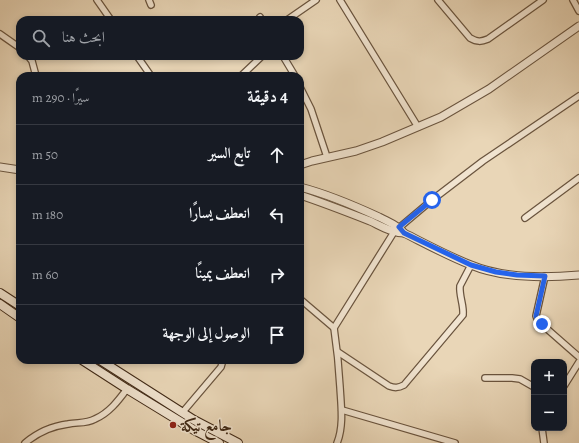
<!DOCTYPE html>
<html lang="ar">
<head>
<meta charset="utf-8">
<style>
  body { margin:0; font-family:Alegreya,Amiri,serif; background:#242831; color:#f1f3f6; direction:rtl }
  .controls { position:absolute; right:12px; bottom:12px; display:grid; overflow:hidden; border-radius:8px; box-shadow:0 2px 6px #0003 }
  .controls button { width:36px; height:36px; display:grid; place-items:center; padding:0; border:0; border-bottom:1px solid #363941; background:#171b24; color:#f1f3f6; font:20px sans-serif }
  .stop { position:absolute; width:12px; height:12px; margin:-9px; border:3px solid #2563eb; border-radius:50%; background:#fff }
  .stop.end { background:#2563eb; border-color:#fff; box-shadow:0 1px 4px #0008 }
  .list { margin:0; padding:0; list-style:none }
  h2 { display:flex; justify-content:space-between; align-items:center; height:52px; margin:0; padding:0 16px; font-size:17px }
  h2 small { font-size:13px; font-weight:400; color:#9ea1a6 }
  .list li { display:grid; grid-template-columns:26px 1fr auto; gap:12px; align-items:center; box-sizing:border-box; height:60px; padding:0 16px; border-top:1px solid #363941 }
  .list b { display:block; font-size:15px; white-space:nowrap }
  .list em { font-size:13px; font-style:normal; color:#9ea1a6 }
  .icon { flex:none; width:22px; height:22px; fill:none; stroke:currentColor; stroke-width:2; stroke-linecap:round; stroke-linejoin:round }
  .map { position:relative; flex:none; width:579px; height:443px; overflow:hidden; direction:ltr }
  .search { position:absolute; background:#171b24; box-shadow:0 2px 6px #0003; left:16px; top:16px; width:288px; height:44px; display:flex; align-items:center; gap:10px; box-sizing:border-box; padding:0 14px; border-radius:12px; color:#9ea1a6; font-size:15px }
  .panel { position:absolute; background:#171b24; box-shadow:0 2px 6px #0003; left:16px; top:72px; width:288px; height:292px; border-radius:12px; direction:rtl }
  .map>svg:first-child { display:block }
  .lines { fill:none; stroke-linecap:round; stroke-linejoin:round }
  .minor-casing { stroke:#6a543e; stroke-width:8 }
  .tertiary-casing { stroke:#6a543e; stroke-width:9 }
  .secondary-casing { stroke:#3f2815; stroke-width:10 }
  .minor { stroke:#f1e4d0; stroke-width:5.5 }
  .tertiary { stroke:#f1e4d0; stroke-width:7 }
  .secondary { stroke:#f1e4d0; stroke-width:8 }
  .route { stroke:#2563eb; stroke-width:5 }
  .poi-dot { fill:#8f2418; stroke:#f1e4d0; stroke-width:1.5 }
  .labels { text-anchor:middle; stroke-width:3; stroke-linejoin:round; paint-order:stroke }
  .poi-label { font-size:16px; font-weight:bold; fill:#3f2815; stroke:#f1e4d0; text-anchor:start }
</style>
</head>
<body>
<div class="map">
<svg width="579" height="443" viewBox="0 0 579 443">
  <rect width="100%" height="100%" fill="#e9d6b7"/>
  <filter id="stains"><feTurbulence type="fractalNoise" baseFrequency=".005" numOctaves="4"/><feColorMatrix values="0 0 0 0 .2 0 0 0 0 .09 0 0 0 0 .02 0 0 0 .5 -.17"/></filter>
  <radialGradient id="worn" r=".72"><stop offset=".6" stop-color="#630" stop-opacity="0"/><stop offset="1" stop-color="#630" stop-opacity=".3"/></radialGradient>
  <g class="lines">
    <g class="minor-casing">
      <g id="minor">
        <path d="M 97,0 L 111,20"/>
        <path d="M 149,0 L 151,5"/>
        <path d="M 340,0 L 418,127"/>
        <path d="M 438,0 L 470,38 C 477,42 481,42 488,39 L 543,0"/>
        <path d="M 573,0 L 579,11"/>
        <path d="M 260,17 L 262,20"/>
        <path d="M 287,20 L 316,0"/>
        <path d="M 0,34 L 20,48"/>
        <path d="M 28,56 L 32,61 L 36,76"/>
        <path d="M 137,56 L 151,76"/>
        <path d="M 283,56 L 295,76"/>
        <path d="M 241,76 L 262,56"/>
        <path d="M 300,87 L 311,109 L 327,157"/>
        <path d="M 525,218 L 579,178"/>
        <path d="M 545,276 L 536,316 L 538,321 L 579,357"/>
        <path d="M 300,299 L 334,328 C 337,348 339,368 340,387 C 341,405 344,426 337,443"/>
        <path d="M 334,328 L 394,232 L 432,200 L 483,161 L 579,96"/>
        <path d="M 338,352 L 389,386 C 395,388 398,388 404,385 L 463,315 C 464,305 459,296 460,286 L 471,265"/>
        <path d="M 485,378 L 512,378 L 520,379 L 534,387"/>
        <path d="M 564,386 L 579,362"/>
        <path d="M 342,410 L 455,443"/>
        <path d="M 182,413 L 221,367 L 223,360"/>
        <path d="M 542,428 L 544,443"/>
        <path d="M 25,443 C 37,433 52,426 68,424 C 77,422 86,424 95,419 C 109,413 118,401 127,389"/>
      </g>
    </g>
    <g class="tertiary-casing">
      <g id="tertiary">
        <path d="M 300,165 L 312,161 L 356,151 L 382,142 L 441,117 L 489,89 L 579,26"/>
        <path d="M 0,167 L 20,170"/>
        <path d="M 300,187 C 327,194 353,205 379,217 C 388,222 398,225 404,233"/>
        <path d="M 300,195 C 324,203 347,212 370,221 C 381,226 392,233 404,233 C 426,244 448,256 471,265 C 502,278 546,278 579,275"/>
      </g>
    </g>
    <g class="secondary-casing">
      <g id="secondary">
        <path d="M 0,293 L 20,306"/>
        <path d="M 0,304 L 20,318"/>
        <path d="M 82,360 L 127,389 L 194,430 L 219,443"/>
        <path d="M 100,360 L 194,420 L 238,443"/>
      </g>
    </g>
    <use href="#minor" class="minor"/>
    <use href="#tertiary" class="tertiary"/>
    <use href="#secondary" class="secondary"/>
  </g>
  <g class="lines">
    <path class="route" d="M 432,200 L 399,227 L 404,233 L 471,265 L 496,272 L 517,275 L 545,276 L 536,316 L 538,321 L 542,324"/>
  </g>
  <circle class="poi-dot" cx="173" cy="425" r="4"/>
  <g class="labels">
    <g class="poi-label">
      <text x="181" y="431">جامع تيكة</text>
    </g>
  </g>
  <rect width="100%" height="100%" filter="url(#stains)"/>
  <rect width="100%" height="100%" fill="url(#worn)"/>
</svg>
<div class="controls">
<button>+</button>
<button>−</button>
</div>
<div class="stop" style="left:432px;top:200px"></div>
<div class="stop end" style="left:542px;top:324px"></div>
<div class="search"><svg class="icon" aria-label="search" viewBox="0 0 24 24"><circle cx="10" cy="10" r="6"/><path d="M15 15l6 6"/></svg>ابحث هنا</div>
<section class="panel">
<h2>4 دقيقة<small>سيرًا · 290 m</small></h2>
<ul class="list">
<li><svg class="icon" aria-label="ahead" viewBox="0 0 24 24"><path d="M12 20V5M6 11l6-6 6 6"/></svg><div><b>تابع السير</b></div><em>50 m</em></li>
<li><svg class="icon" aria-label="left" viewBox="0 0 24 24"><path d="M17 20v-9H6M10 6l-5 5 5 5"/></svg><div><b>انعطف يسارًا</b></div><em>180 m</em></li>
<li><svg class="icon" aria-label="right" viewBox="0 0 24 24"><path d="M7 20v-9h11M14 6l5 5-5 5"/></svg><div><b>انعطف يمينًا</b></div><em>60 m</em></li>
<li><svg class="icon" aria-label="arrive" viewBox="0 0 24 24"><path d="M6 21V4h12l-3 4 3 4H6"/></svg><div><b>الوصول إلى الوجهة</b></div></li>
</ul>
</section>
</div>
</body>
</html>
